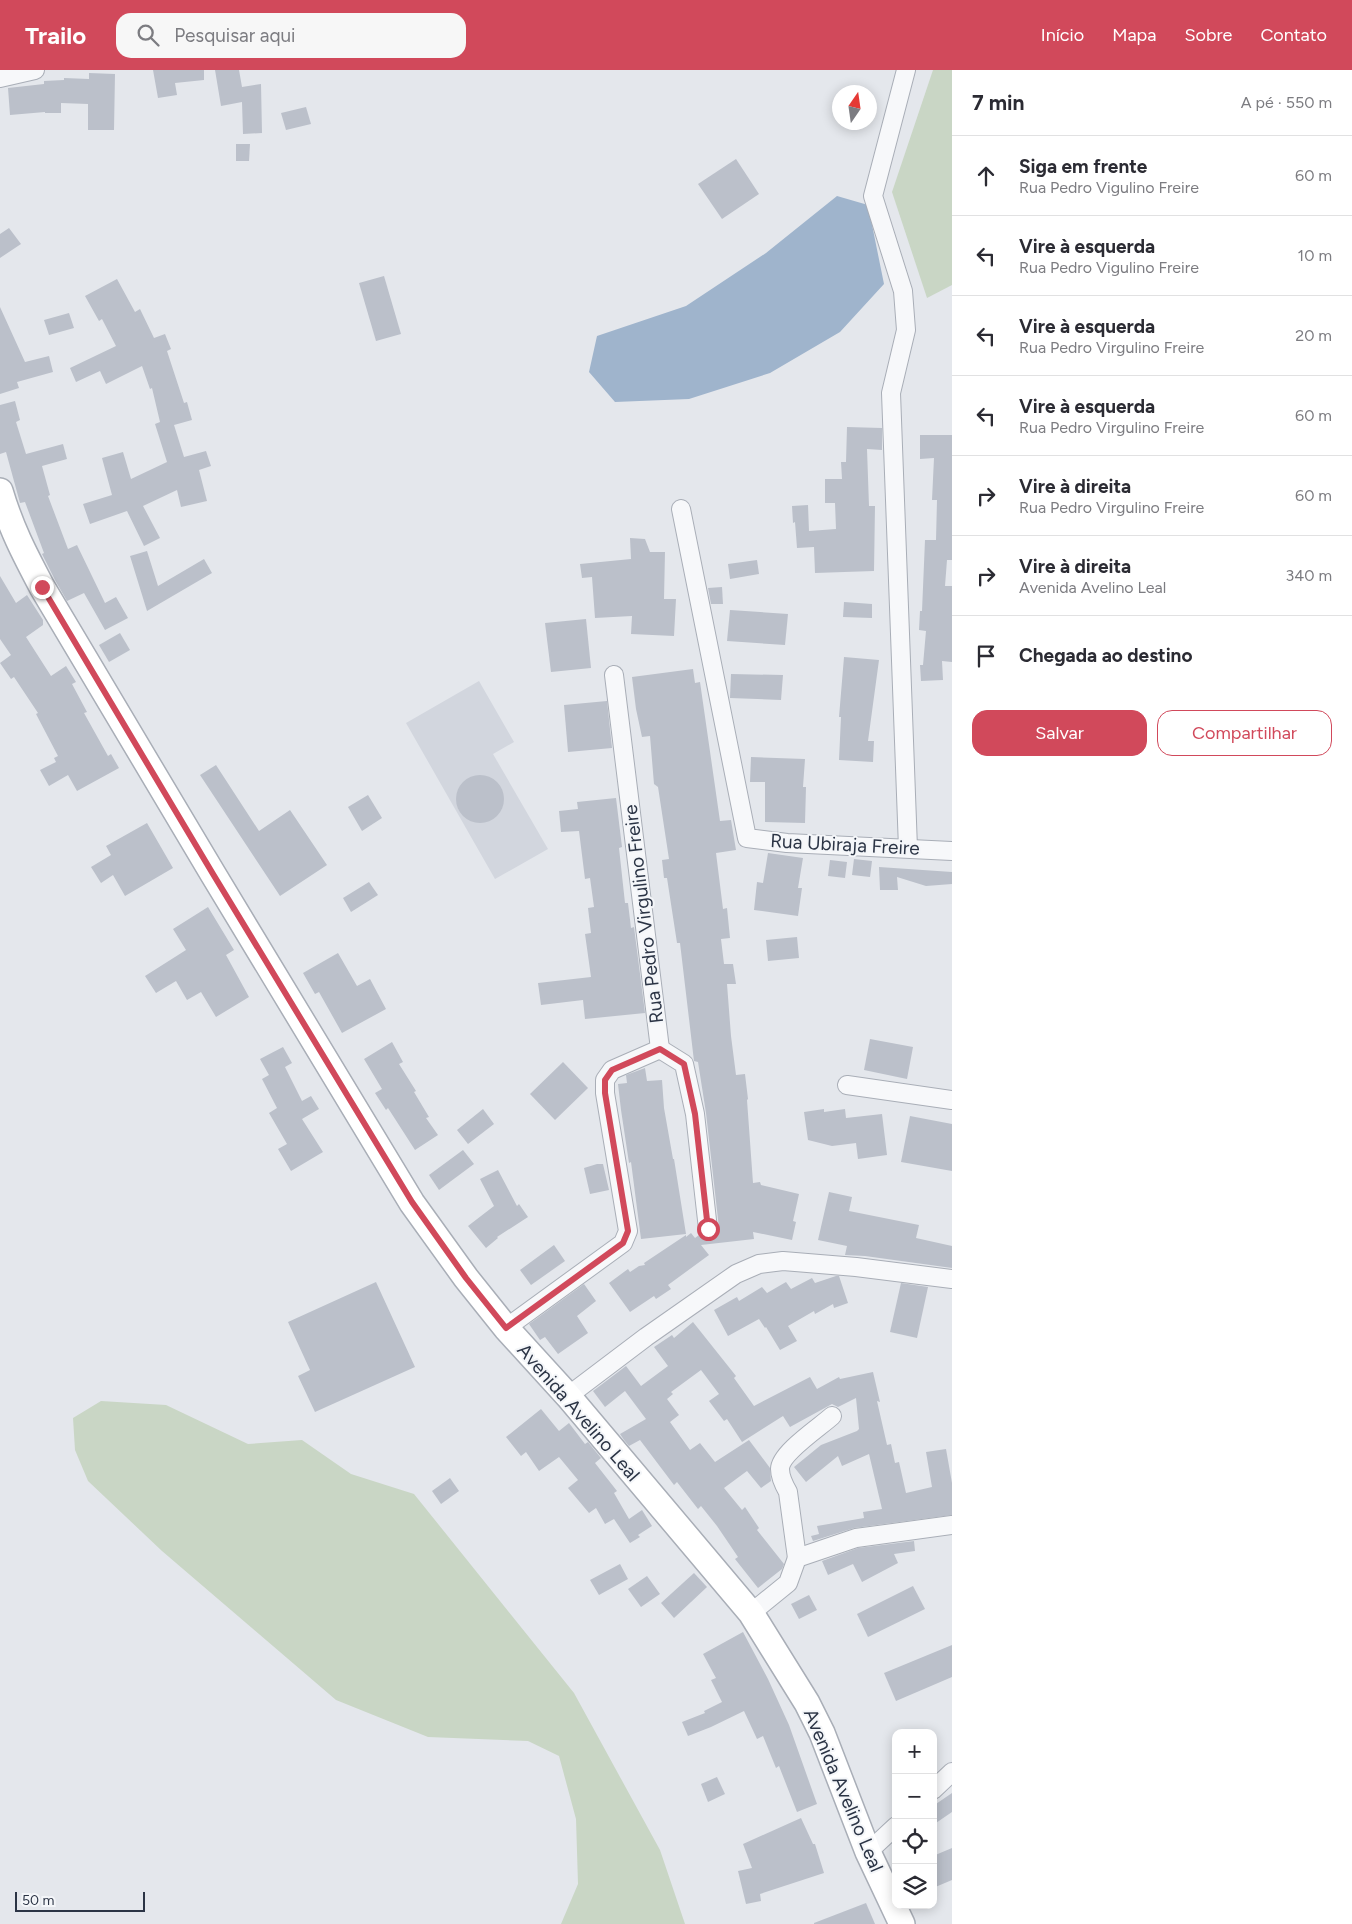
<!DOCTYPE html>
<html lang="pt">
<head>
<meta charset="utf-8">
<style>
  body { margin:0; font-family:Figtree,sans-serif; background:#f7f7f7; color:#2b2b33 }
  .controls { position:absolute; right:15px; bottom:15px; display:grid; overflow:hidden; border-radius:10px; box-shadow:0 2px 12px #0003 }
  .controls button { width:45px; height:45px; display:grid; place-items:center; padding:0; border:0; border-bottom:1px solid #e1e1e2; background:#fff; color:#2b2b33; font:25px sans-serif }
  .compass { position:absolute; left:832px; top:15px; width:45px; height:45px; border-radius:50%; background:#fff; box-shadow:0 2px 12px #0003; rotate:13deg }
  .scale { position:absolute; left:15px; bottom:12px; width:130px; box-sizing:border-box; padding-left:5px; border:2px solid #2b3445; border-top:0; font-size:14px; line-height:18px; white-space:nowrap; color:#2b3445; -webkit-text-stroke:4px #f4f6f9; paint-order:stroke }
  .stop { position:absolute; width:15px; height:15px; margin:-11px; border:4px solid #d1495b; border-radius:50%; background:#fff }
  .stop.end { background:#d1495b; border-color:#fff; box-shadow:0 1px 5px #0008 }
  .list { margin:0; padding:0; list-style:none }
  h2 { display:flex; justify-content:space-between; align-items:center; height:65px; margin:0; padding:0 20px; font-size:21px }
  h2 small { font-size:16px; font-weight:400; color:#7c7c81 }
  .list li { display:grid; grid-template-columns:32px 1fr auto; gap:15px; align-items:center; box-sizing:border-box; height:80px; padding:0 20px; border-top:1px solid #e1e1e2 }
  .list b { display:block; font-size:19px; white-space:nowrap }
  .list p { margin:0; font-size:16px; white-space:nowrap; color:#7c7c81 }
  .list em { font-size:16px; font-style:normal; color:#7c7c81 }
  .actions { display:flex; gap:10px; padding:15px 20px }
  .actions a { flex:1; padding:11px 0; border:1px solid #d1495b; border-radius:15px; text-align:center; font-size:18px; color:#d1495b }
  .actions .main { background:#d1495b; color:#fff }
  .icon { flex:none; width:28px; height:28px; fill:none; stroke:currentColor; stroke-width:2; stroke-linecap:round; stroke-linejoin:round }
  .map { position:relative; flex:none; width:952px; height:1854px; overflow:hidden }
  header { display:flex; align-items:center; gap:30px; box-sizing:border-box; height:70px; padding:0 25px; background:#d1495b; color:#fff }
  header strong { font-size:24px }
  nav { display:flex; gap:28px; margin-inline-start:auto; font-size:18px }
  .search { width:350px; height:45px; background:#f7f7f7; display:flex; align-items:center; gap:12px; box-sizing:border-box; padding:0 18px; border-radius:15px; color:#7c7c81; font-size:19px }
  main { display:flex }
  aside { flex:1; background:#fff }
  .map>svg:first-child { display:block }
  .built { fill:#d2d6de }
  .green { fill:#c9d6c5 }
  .water { fill:#9fb4cc }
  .building { fill:#bbc0ca }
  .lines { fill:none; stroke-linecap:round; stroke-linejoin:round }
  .street-casing { stroke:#a9aeb7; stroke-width:20 }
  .secondary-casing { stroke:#a9aeb7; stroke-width:28 }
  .street { stroke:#f7f8fa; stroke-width:18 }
  .secondary { stroke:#fff; stroke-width:25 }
  .route { stroke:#d1495b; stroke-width:6 }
  .labels { text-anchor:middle; stroke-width:4; stroke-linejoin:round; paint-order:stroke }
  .street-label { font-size:19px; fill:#2b3445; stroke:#f4f6f9 }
</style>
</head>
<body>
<header>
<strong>Trailo</strong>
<div class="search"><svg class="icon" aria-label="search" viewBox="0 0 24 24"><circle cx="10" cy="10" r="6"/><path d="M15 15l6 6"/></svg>Pesquisar aqui</div>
<nav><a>Início</a><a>Mapa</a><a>Sobre</a><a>Contato</a></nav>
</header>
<main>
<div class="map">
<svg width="952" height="1854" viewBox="0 0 952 1854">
  <rect width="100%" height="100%" fill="#e4e7ec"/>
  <path class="built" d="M 479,611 L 514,672 L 493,684 L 548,779 L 495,809 L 406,653 Z"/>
  <g class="green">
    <path d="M 933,0 L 952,0 L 952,215 L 927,228 L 892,122 Z"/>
    <path d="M 101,1331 L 166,1335 L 248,1374 L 302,1370 L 351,1404 L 414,1424 L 574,1623 L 660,1780 L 685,1854 L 561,1854 L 578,1814 L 576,1749 L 559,1686 L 528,1671 L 428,1667 L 336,1630 L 162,1481 L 88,1411 L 75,1380 L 73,1348 Z"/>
  </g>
  <path class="water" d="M 837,126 L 868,135 L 884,214 L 840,262 L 770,303 L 689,329 L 615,332 L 589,302 L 597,266 L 686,236 L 766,183 Z"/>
  <g class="building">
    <path d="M 153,0 L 204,0 L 204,10 L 175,13 L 177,25 L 158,28 Z"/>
    <path d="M 215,0 L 239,0 L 242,17 L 261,14 L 262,63 L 243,64 L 242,32 L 221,36 Z"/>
    <path d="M 89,3 L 115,4 L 114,60 L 88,60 L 88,34 L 61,33 L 61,43 L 45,43 L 45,42 L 10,45 L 8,18 L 44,14 L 44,11 L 64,10 L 64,8 L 89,9 Z"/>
    <path d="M 306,37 L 311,54 L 286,60 L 281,43 Z"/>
    <path d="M 236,74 L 250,74 L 249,91 L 236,91 Z"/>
    <path d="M 736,89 L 759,124 L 722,149 L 698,114 Z"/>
    <path d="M 9,158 L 21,174 L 0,188 L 0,164 Z"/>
    <path d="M 384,206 L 401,264 L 376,271 L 359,213 Z"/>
    <path d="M 117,209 L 135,242 L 140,239 L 154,268 L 165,264 L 171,279 L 167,281 L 184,333 L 187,332 L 192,350 L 174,355 L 184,387 L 206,381 L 211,396 L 199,400 L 207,431 L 181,437 L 177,420 L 143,436 L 160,468 L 144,476 L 127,441 L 90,454 L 83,434 L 112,425 L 102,388 L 123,382 L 131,409 L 167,392 L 155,354 L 160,352 L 152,318 L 150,319 L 142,296 L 106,314 L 100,301 L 76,312 L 70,298 L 116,276 L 102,249 L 99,251 L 85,226 Z"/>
    <path d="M 0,237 L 25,292 L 49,286 L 53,302 L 17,312 L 19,318 L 0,324 Z"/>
    <path d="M 69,243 L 74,258 L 49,265 L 44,250 Z"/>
    <path d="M 15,331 L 20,350 L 16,352 L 26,384 L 63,374 L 67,389 L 42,396 L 50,425 L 48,426 L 68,479 L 77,475 L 105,533 L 116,527 L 128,548 L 105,560 L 84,523 L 67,531 L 55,510 L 42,484 L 44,483 L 25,432 L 20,433 L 6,382 L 0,384 L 0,335 Z"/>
    <path d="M 847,357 L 882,358 L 882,380 L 867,379 L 869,436 L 875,436 L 874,501 L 815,503 L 814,477 L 797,478 L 795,452 L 793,453 L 792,436 L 808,435 L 809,461 L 836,459 L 835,433 L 825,433 L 825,409 L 842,409 L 841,392 L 846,392 Z"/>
    <path d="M 920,365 L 952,365 L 952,490 L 947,490 L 945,516 L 952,516 L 952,592 L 942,591 L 943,610 L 921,611 L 920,595 L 923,595 L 926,561 L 919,560 L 920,541 L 922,541 L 925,470 L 936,470 L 937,430 L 932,430 L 934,388 L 920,389 Z"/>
    <path d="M 630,468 L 645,469 L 650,482 L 665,482 L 664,529 L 676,529 L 674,566 L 631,564 L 632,546 L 595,548 L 592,507 L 582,508 L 580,494 L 631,489 Z"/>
    <path d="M 147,481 L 158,516 L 204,489 L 212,503 L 147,541 L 130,486 Z"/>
    <path d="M 757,490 L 759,504 L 730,509 L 728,494 Z"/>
    <path d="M 0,506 L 16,533 L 27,525 L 43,550 L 43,555 L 26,567 L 51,606 L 66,596 L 76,612 L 72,614 L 87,642 L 84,643 L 108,686 L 111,684 L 119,698 L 77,721 L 68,705 L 49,716 L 40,700 L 56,692 L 54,688 L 58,686 L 36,644 L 38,643 L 14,607 L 11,609 L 0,593 L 11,585 L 0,569 Z"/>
    <path d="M 722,517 L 723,534 L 711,534 L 708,518 Z"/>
    <path d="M 844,532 L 872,534 L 872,548 L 843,547 Z"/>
    <path d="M 730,540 L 788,544 L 785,575 L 727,571 Z"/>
    <path d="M 586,549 L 591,598 L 551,602 L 545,553 Z"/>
    <path d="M 120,563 L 130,580 L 109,592 L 99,575 Z"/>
    <path d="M 844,587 L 879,590 L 868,671 L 874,671 L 873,692 L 839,690 L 841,647 L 839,647 Z"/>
    <path d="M 693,599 L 695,613 L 700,612 L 720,751 L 731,750 L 736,780 L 716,783 L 723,839 L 727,838 L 730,868 L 721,869 L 724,894 L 733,894 L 736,914 L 727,914 L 731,966 L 736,1005 L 745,1004 L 748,1029 L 747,1030 L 753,1113 L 760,1112 L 761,1115 L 799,1124 L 793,1151 L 796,1152 L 792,1170 L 753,1162 L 754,1169 L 701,1175 L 709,1185 L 668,1215 L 671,1219 L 656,1229 L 654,1226 L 630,1242 L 609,1213 L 628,1199 L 630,1202 L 639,1196 L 645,1195 L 644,1193 L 686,1165 L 686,1167 L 691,1163 L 695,1168 L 699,1165 L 704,1169 L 710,1169 L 715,1167 L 719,1158 L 706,1043 L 698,992 L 694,991 L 680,873 L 677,873 L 667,808 L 664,808 L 662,790 L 669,789 L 658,717 L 654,714 L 650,666 L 642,667 L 636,639 L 632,607 Z"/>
    <path d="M 731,604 L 783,605 L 781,630 L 730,628 Z"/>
    <path d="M 607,631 L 612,678 L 568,682 L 564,635 Z"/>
    <path d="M 751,687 L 805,689 L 803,717 L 806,717 L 805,753 L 765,752 L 765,712 L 750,712 Z"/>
    <path d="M 216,695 L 259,761 L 290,740 L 327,795 L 280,826 L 200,705 Z"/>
    <circle cx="480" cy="729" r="24"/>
    <path d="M 368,725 L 382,748 L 362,761 L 348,737 Z"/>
    <path d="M 616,728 L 622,777 L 619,778 L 625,833 L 628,833 L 631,858 L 634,857 L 645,943 L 585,949 L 583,930 L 541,935 L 538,913 L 591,907 L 585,864 L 591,863 L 588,838 L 594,837 L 590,808 L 585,809 L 579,761 L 561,762 L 559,741 L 578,739 L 577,732 Z"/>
    <path d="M 147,753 L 173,798 L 125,826 L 113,805 L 101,813 L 91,797 L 111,785 L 106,776 Z"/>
    <path d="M 768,783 L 803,788 L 798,818 L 802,818 L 798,846 L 754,840 L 757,812 L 763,813 Z"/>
    <path d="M 854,789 L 872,791 L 870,807 L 852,805 Z"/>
    <path d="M 830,790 L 847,792 L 845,808 L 828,806 Z"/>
    <path d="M 879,797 L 952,802 L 952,814 L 926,816 L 897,807 L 898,820 L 880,820 Z"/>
    <path d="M 369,812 L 378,825 L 351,842 L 343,828 Z"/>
    <path d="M 208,837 L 234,880 L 226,885 L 249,927 L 216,947 L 201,922 L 187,930 L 176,911 L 156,923 L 145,906 L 186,880 L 173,859 Z"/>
    <path d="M 797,867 L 799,888 L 768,891 L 766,870 Z"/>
    <path d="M 338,883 L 357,916 L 370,909 L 386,939 L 342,963 L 319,922 L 315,924 L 303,903 Z"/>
    <path d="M 870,969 L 913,977 L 907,1009 L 864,1000 Z"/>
    <path d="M 392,972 L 403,992 L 399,994 L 416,1021 L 414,1022 L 429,1047 L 426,1048 L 438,1065 L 415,1080 L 388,1038 L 386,1040 L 375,1023 L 382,1019 L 364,989 Z"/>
    <path d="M 283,977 L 292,993 L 285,997 L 302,1031 L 311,1026 L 319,1039 L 302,1049 L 323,1082 L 291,1101 L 278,1079 L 287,1074 L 269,1043 L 277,1038 L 262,1009 L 269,1005 L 260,989 Z"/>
    <path d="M 563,992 L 588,1018 L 555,1050 L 530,1024 Z"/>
    <path d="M 645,998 L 647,1011 L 662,1010 L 664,1038 L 673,1089 L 674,1089 L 686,1164 L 641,1169 L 631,1092 L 629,1093 L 621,1040 L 618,1014 L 627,1013 L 626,1005 Z"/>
    <path d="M 483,1039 L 494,1054 L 468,1074 L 457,1060 Z"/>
    <path d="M 824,1039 L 824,1042 L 845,1039 L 846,1048 L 882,1044 L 887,1085 L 858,1089 L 856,1073 L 832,1076 L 808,1070 L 804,1042 Z"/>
    <path d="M 910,1046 L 952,1054 L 952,1101 L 901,1092 Z"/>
    <path d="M 463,1080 L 474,1094 L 439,1120 L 429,1105 Z"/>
    <path d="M 597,1094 L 603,1094 L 609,1120 L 590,1124 L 584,1098 Z"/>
    <path d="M 498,1100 L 517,1136 L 519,1134 L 528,1147 L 497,1167 L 498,1168 L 486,1178 L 468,1156 L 494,1136 L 480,1109 Z"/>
    <path d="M 829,1122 L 852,1127 L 849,1141 L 919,1155 L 916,1168 L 952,1176 L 952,1198 L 865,1186 L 845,1185 L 847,1176 L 818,1170 Z"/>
    <path d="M 554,1175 L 565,1191 L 531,1215 L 520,1200 Z"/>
    <path d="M 836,1206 L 839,1206 L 848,1233 L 834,1238 L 833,1234 L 815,1244 L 814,1241 L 788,1256 L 797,1271 L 780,1280 L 766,1257 L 765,1258 L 759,1249 L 728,1266 L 714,1240 L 737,1227 L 739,1231 L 762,1217 L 767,1223 L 786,1212 L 791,1219 L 812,1208 L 815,1213 Z"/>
    <path d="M 376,1212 L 415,1297 L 315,1342 L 298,1306 L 310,1300 L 288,1252 Z"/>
    <path d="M 901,1213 L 928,1217 L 917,1268 L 890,1262 Z"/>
    <path d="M 584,1214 L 596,1231 L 577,1246 L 588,1263 L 558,1284 L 545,1267 L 540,1270 L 529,1254 Z"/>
    <path d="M 693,1252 L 736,1306 L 734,1308 L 754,1336 L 810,1307 L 817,1319 L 839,1307 L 840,1309 L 873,1302 L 880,1332 L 877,1331 L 887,1375 L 891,1374 L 895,1393 L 899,1392 L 906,1423 L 932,1417 L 926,1382 L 946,1379 L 952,1413 L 952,1445 L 854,1458 L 813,1471 L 811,1466 L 819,1464 L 817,1456 L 864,1448 L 863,1442 L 882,1439 L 869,1384 L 842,1396 L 838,1386 L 806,1412 L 794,1397 L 821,1375 L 857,1361 L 859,1359 L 856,1328 L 838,1337 L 832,1334 L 790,1357 L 783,1346 L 742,1372 L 727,1349 L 724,1351 L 709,1331 L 719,1324 L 701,1300 L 671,1322 L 673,1324 L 667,1329 L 679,1345 L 670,1352 L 690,1380 L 700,1373 L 715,1392 L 749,1370 L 770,1398 L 771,1411 L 761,1418 L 747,1401 L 724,1418 L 742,1440 L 745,1437 L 759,1458 L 757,1460 L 784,1494 L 782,1499 L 758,1518 L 735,1489 L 738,1487 L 717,1456 L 701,1436 L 698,1439 L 677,1412 L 674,1415 L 640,1370 L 629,1376 L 624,1370 L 620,1364 L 646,1349 L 625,1321 L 605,1337 L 593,1321 L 626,1296 L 641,1316 L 668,1296 L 654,1277 L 672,1265 L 674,1268 Z"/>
    <path d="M 541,1339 L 559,1361 L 569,1353 L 585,1374 L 588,1372 L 601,1388 L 595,1393 L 617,1421 L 614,1423 L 629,1449 L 642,1440 L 652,1456 L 638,1465 L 640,1467 L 630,1473 L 614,1449 L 605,1454 L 596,1438 L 589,1443 L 568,1418 L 578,1410 L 559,1387 L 539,1401 L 526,1382 L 521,1386 L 506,1367 Z"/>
    <path d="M 450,1408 L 459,1421 L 441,1434 L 432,1421 Z"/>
    <path d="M 914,1471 L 915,1481 L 894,1484 L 898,1493 L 862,1512 L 853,1494 L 828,1505 L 822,1491 L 858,1478 Z"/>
    <path d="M 620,1494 L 628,1509 L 599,1525 L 590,1510 Z"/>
    <path d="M 694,1503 L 707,1517 L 674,1548 L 661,1533 Z"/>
    <path d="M 647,1506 L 660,1524 L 641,1537 L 628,1519 Z"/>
    <path d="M 913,1516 L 925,1539 L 868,1567 L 857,1544 Z"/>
    <path d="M 809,1525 L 817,1540 L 799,1549 L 791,1534 Z"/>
    <path d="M 743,1562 L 768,1609 L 789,1655 L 817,1734 L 797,1742 L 779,1696 L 776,1698 L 763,1666 L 757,1669 L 744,1641 L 711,1657 L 688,1666 L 682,1652 L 705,1643 L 704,1641 L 722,1632 L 711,1610 L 716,1608 L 703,1584 Z"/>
    <path d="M 952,1575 L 952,1607 L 896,1631 L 884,1603 Z"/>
    <path d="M 717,1707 L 725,1724 L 708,1732 L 701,1714 Z"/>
    <path d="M 952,1723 L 952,1742 L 933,1755 L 933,1736 Z"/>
    <path d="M 801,1748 L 813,1774 L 815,1774 L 824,1803 L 760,1824 L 761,1831 L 746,1834 L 738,1801 L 752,1798 L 743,1774 Z"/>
    <path d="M 952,1778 L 952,1810 L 933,1818 L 933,1786 Z"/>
    <path d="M 866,1833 L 875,1854 L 814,1854 L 814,1853 Z"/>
  </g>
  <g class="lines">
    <g class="street-casing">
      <g id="street">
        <path d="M 906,0 L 873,126 L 903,221 L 906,260 L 891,323 L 908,778"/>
        <path d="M 0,8 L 35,0"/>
        <path d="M 681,439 L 747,768 L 787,773 L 952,781"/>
        <path d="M 614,605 L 660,979"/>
        <path d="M 660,979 L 684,994 L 695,1044 L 708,1159"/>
        <path d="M 847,1015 L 952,1030"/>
        <path d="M 506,1258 L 623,1173 L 628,1161 L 605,1023 L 605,1010 L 612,1000 L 660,979"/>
        <path d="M 568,1326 L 646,1267 L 736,1204 L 759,1194 L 783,1191 L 856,1197 L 952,1209"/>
        <path d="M 797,1488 L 788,1422 C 784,1415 780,1407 780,1399 C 780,1383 820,1357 832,1346"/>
        <path d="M 751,1543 L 788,1513 L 797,1488 L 856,1468 L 952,1455"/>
        <path d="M 933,1720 L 952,1702"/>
        <path d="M 868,1782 L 896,1756"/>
      </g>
    </g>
    <g class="secondary-casing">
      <path id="secondary" d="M 0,421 C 11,458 24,483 42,517 L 213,804 L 412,1133 L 466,1208 L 506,1258 L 568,1326 L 751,1543 L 807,1633 L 822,1663 L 868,1782 L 902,1854"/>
    </g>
    <use href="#street" class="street"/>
    <use href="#secondary" class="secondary"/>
  </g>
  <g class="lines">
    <path class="route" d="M 42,517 L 213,804 L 412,1132 L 466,1208 L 506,1258 L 623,1173 L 628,1161 L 605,1023 L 605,1010 L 612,1000 L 660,979 L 684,994 L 695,1044 L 708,1159"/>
  </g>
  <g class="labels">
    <g class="street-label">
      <text transform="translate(845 774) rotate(3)" y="7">Rua Ubiraja Freire</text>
      <text transform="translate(643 844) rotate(-97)" y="7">Rua Pedro Virgulino Freire</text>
      <text transform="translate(579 1342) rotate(49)" y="7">Avenida Avelino Leal</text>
      <text transform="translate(844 1720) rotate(67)" y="7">Avenida Avelino Leal</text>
    </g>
  </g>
</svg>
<div class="controls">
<button>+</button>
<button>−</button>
<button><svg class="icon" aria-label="locate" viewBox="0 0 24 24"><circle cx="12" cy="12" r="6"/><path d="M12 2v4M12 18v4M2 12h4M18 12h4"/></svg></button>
<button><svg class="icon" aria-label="layers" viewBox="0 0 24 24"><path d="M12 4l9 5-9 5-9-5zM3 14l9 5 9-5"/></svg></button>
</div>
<svg class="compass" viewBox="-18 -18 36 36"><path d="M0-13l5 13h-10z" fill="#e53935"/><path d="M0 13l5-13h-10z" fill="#7c7c81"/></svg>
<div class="scale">50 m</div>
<div class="stop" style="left:708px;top:1159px"></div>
<div class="stop end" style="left:42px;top:517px"></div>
</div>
<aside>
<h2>7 min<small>A pé · 550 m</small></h2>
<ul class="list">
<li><svg class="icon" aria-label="ahead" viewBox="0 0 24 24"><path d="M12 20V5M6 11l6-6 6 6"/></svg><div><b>Siga em frente</b><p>Rua Pedro Vigulino Freire</p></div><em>60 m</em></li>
<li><svg class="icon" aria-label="left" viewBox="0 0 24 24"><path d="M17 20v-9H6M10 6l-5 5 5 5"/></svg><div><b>Vire à esquerda</b><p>Rua Pedro Vigulino Freire</p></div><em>10 m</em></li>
<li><svg class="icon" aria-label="left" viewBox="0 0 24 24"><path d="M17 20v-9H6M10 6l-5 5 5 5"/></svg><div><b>Vire à esquerda</b><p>Rua Pedro Virgulino Freire</p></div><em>20 m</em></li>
<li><svg class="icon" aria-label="left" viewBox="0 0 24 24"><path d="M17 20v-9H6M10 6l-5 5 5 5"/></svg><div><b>Vire à esquerda</b><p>Rua Pedro Virgulino Freire</p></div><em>60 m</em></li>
<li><svg class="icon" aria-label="right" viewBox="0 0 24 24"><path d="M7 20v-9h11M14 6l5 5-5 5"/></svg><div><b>Vire à direita</b><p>Rua Pedro Virgulino Freire</p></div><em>60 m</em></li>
<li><svg class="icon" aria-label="right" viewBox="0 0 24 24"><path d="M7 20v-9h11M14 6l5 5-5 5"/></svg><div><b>Vire à direita</b><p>Avenida Avelino Leal</p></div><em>340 m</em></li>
<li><svg class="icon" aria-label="arrive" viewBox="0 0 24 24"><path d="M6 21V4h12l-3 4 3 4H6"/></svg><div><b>Chegada ao destino</b></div></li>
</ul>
<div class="actions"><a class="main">Salvar</a><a>Compartilhar</a></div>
</aside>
</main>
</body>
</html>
